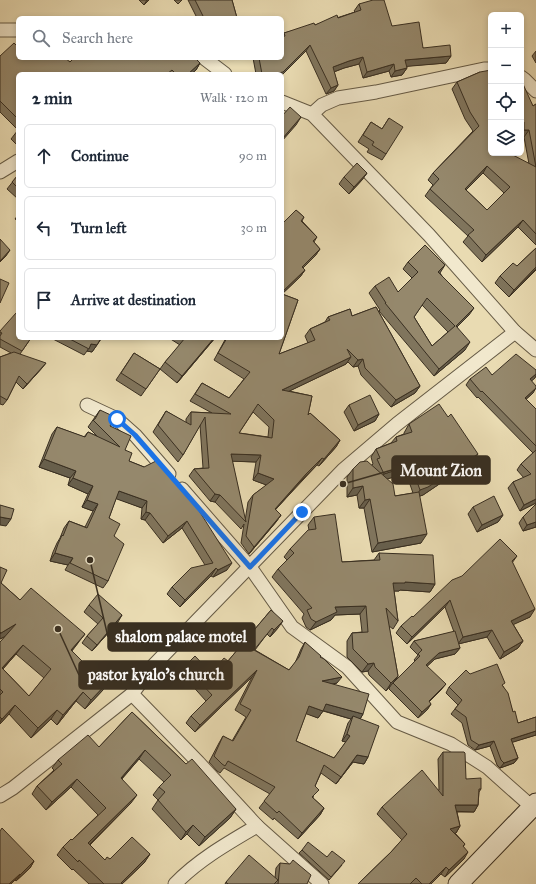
<!DOCTYPE html>
<html lang="en">
<head>
<meta charset="utf-8">
<style>
  body { margin:0; font-family:"IM FELL Great Primer",serif; background:#f6f6f7; color:#1f2937 }
  .controls { position:absolute; right:12px; top:12px; display:grid; overflow:hidden; border-radius:6px; box-shadow:0 2px 6px #0003 }
  .controls button { width:36px; height:36px; display:grid; place-items:center; padding:0; border:0; border-bottom:1px solid #e0e1e3; background:#fff; color:#1f2937; font:20px sans-serif }
  .stop { position:absolute; width:12px; height:12px; margin:-9px; border:3px solid #1a73e8; border-radius:50%; background:#fff }
  .stop.end { background:#1a73e8; border-color:#fff; box-shadow:0 1px 4px #0008 }
  .list { margin:0; padding:0; list-style:none }
  h2 { display:flex; justify-content:space-between; align-items:center; height:52px; margin:0; padding:0 16px; font-size:17px }
  h2 small { font-size:13px; font-weight:400; color:#747a83 }
  .list li { display:grid; grid-template-columns:26px 1fr auto; gap:12px; align-items:center; box-sizing:border-box; height:64px; margin:0 8px 8px; padding:0 8px; border:1px solid #e0e1e3; border-radius:6px }
  .list b { display:block; font-size:15px; white-space:nowrap }
  .list em { font-size:13px; font-style:normal; color:#747a83 }
  .icon { flex:none; width:22px; height:22px; fill:none; stroke:currentColor; stroke-width:2; stroke-linecap:round; stroke-linejoin:round }
  .map { position:relative; flex:none; width:536px; height:884px; overflow:hidden }
  .search { position:absolute; background:#fff; box-shadow:0 2px 6px #0003; left:16px; top:16px; width:268px; height:44px; display:flex; align-items:center; gap:10px; box-sizing:border-box; padding:0 14px; border-radius:6px; color:#747a83; font-size:15px }
  .panel { position:absolute; background:#fff; box-shadow:0 2px 6px #0003; left:16px; top:72px; width:268px; height:268px; border-radius:6px }
  .map>svg:first-child { display:block }
  .lines { fill:none; stroke-linecap:round; stroke-linejoin:round }
  .street-casing { stroke:#655a45; stroke-width:15 }
  .secondary-casing { stroke:#392f21; stroke-width:21 }
  .street { stroke:#f1e8cd; stroke-width:13 }
  .secondary { stroke:#f1e8cd; stroke-width:19 }
  .wall { fill:#80755d; stroke:#392f21; fill-rule:evenodd }
  .shaded-wall { fill:#685f4c; stroke:#392f21 }
  .building { fill:#95886c; stroke:#392f21; fill-rule:evenodd }
  .route { stroke:#1a73e8; stroke-width:5 }
  .leader { fill:none; stroke:#392f21; stroke-width:1.5 }
  .callout-dot { fill:#392f21; stroke:#f1e8cd; stroke-width:1.5 }
  .callout { fill:#392f21; stroke:#392f21; stroke-width:1.5 }
  .callout-label { font-size:16px; text-anchor:middle; font-weight:bold; fill:#fff }
</style>
</head>
<body>
<div class="map">
<svg width="536" height="884" viewBox="0 0 536 884">
  <rect width="100%" height="100%" fill="#e9dbb2"/>
  <filter id="stains"><feTurbulence type="fractalNoise" baseFrequency=".005" numOctaves="4"/><feColorMatrix values="0 0 0 0 .2 0 0 0 0 .09 0 0 0 0 .02 0 0 0 .5 -.17"/></filter>
  <radialGradient id="worn" r=".72"><stop offset=".6" stop-color="#630" stop-opacity="0"/><stop offset="1" stop-color="#630" stop-opacity=".3"/></radialGradient>
  <g class="lines">
    <g class="street-casing">
      <g id="street">
        <path d="M 0,30 L 18,30"/>
        <path d="M 204,58 L 225,74"/>
        <path d="M 521,77 L 525,80 L 536,91"/>
        <path d="M 282,102 L 312,114 L 429,235 L 515,332 L 536,350"/>
        <path d="M 312,114 L 322,105 L 338,98 L 376,92 L 484,69 L 491,69"/>
        <path d="M 0,172 L 18,161"/>
        <path d="M 87,405 L 117,419 L 135,435 L 169,474"/>
        <path d="M 182,489 L 250,567 L 292,627 L 347,667 L 397,722 L 451,744 L 487,767 L 532,807"/>
        <path d="M 132,694 L 198,762 L 257,826 L 322,884"/>
        <path d="M 0,796 L 13,788 L 132,694 L 151,668 L 343,470 L 397,424 L 515,332"/>
        <path d="M 175,884 C 198,860 228,843 257,826"/>
      </g>
    </g>
    <g class="secondary-casing">
      <path id="secondary" d="M 458,884 L 536,803"/>
    </g>
    <use href="#street" class="street"/>
    <use href="#secondary" class="secondary"/>
  </g>
  <g class="wall">
    <path d="M 139,0 L 149,0 L 144,5 Z"/>
    <path d="M 174,0 L 182,0 L 178,4 Z"/>
    <path d="M 188,0 L 232,0 L 237,18 L 197,18 Z"/>
    <path d="M 359,4 L 392,26 L 423,48 L 451,56 L 446,63 L 406,66 L 407,68 L 402,75 L 391,77 L 389,71 L 363,78 L 359,64 L 344,68 L 334,72 L 338,85 L 334,91 L 326,94 L 306,51 L 282,74 L 256,74 L 253,58 L 282,58 L 282,36 L 284,33 L 315,25 L 355,12 L 354,11 Z"/>
    <path d="M 536,51 L 536,63 L 532,56 Z"/>
    <path d="M 0,56 L 18,58 L 70,62 L 200,63 L 196,70 L 191,74 L 18,74 L 18,130 L 0,112 Z"/>
    <path d="M 480,72 L 491,153 L 529,164 L 524,137 L 521,137 L 521,85 L 533,106 L 536,104 L 536,245 L 518,227 L 482,262 L 463,242 L 468,236 L 425,196 L 430,189 L 433,185 L 428,180 L 433,173 L 473,131 L 465,119 L 452,89 L 457,82 ZM 483,173 L 504,193 L 487,210 L 466,190 Z"/>
    <path d="M 389,118 L 386,154 L 382,160 L 367,152 L 369,149 L 358,142 L 371,122 L 382,129 Z"/>
    <path d="M 18,130 L 18,146 L 11,139 Z"/>
    <path d="M 367,173 L 362,180 L 349,194 L 339,184 L 344,177 Z"/>
    <path d="M 18,175 L 18,199 L 7,189 Z"/>
    <path d="M 296,210 L 304,217 L 302,221 L 317,237 L 314,242 L 320,249 L 315,256 L 303,268 L 305,270 L 300,277 L 282,294 L 298,300 L 279,354 L 308,343 L 305,336 L 310,329 L 325,322 L 328,317 L 350,309 L 352,316 L 376,307 L 420,386 L 415,393 L 391,407 L 361,375 L 358,366 L 353,367 L 348,362 L 346,364 L 289,391 L 312,396 L 308,415 L 310,413 L 340,440 L 336,447 L 319,466 L 317,465 L 275,510 L 281,515 L 276,522 L 249,554 L 241,543 L 244,524 L 241,529 L 215,502 L 210,501 L 189,476 L 194,469 L 203,468 L 200,425 L 183,455 L 178,462 L 153,432 L 166,411 L 186,423 L 186,419 L 191,412 L 212,413 L 190,401 L 202,383 L 229,398 L 244,379 L 214,360 L 226,338 L 282,338 L 282,224 ZM 253,412 L 269,427 L 268,437 L 239,433 ZM 232,461 L 256,462 L 253,480 L 267,485 L 253,495 L 248,502 L 245,521 Z"/>
    <path d="M 18,215 L 18,221 L 15,219 Z"/>
    <path d="M 536,248 L 536,270 L 509,297 L 495,283 L 500,276 L 517,266 Z"/>
    <path d="M 408,262 L 440,273 L 469,315 L 457,327 L 465,350 L 434,376 L 379,311 L 380,310 L 369,293 L 375,286 L 398,292 L 412,278 L 403,269 ZM 422,305 L 448,332 L 432,346 L 414,317 Z"/>
    <path d="M 0,331 L 31,338 L 20,354 L 42,368 L 23,389 L 16,382 L 7,400 L 3,405 L 0,404 L 0,357 L 11,353 L 0,347 Z"/>
    <path d="M 51,338 L 102,338 L 99,342 L 92,352 L 87,351 L 84,355 Z"/>
    <path d="M 169,338 L 215,338 L 177,383 L 160,369 L 165,362 L 180,345 Z"/>
    <path d="M 134,353 L 160,369 L 141,396 L 116,380 Z"/>
    <path d="M 536,370 L 536,376 L 531,381 L 533,393 L 526,399 L 536,409 L 536,503 L 520,511 L 508,488 L 513,482 L 524,478 L 517,470 L 521,464 L 533,453 L 478,397 L 477,398 L 466,385 L 470,379 L 492,375 Z"/>
    <path d="M 349,405 L 379,414 L 375,421 L 354,431 L 344,412 Z"/>
    <path d="M 100,410 L 125,450 L 129,461 L 144,467 L 227,570 L 213,577 L 211,576 L 180,607 L 167,594 L 172,587 L 205,565 L 182,528 L 163,543 L 145,520 L 141,519 L 142,508 L 116,498 L 109,518 L 114,536 L 108,581 L 103,588 L 65,570 L 68,565 L 50,561 L 53,552 L 57,543 L 60,538 L 64,528 L 69,521 L 85,527 L 93,511 L 82,507 L 88,494 L 68,485 L 70,478 L 39,467 L 52,434 L 57,427 L 84,437 L 88,432 L 97,436 L 88,427 Z"/>
    <path d="M 409,424 L 472,462 L 423,495 L 419,496 L 421,543 L 372,552 L 364,508 L 359,508 L 357,495 L 347,497 L 347,477 L 353,469 L 372,465 L 373,464 L 371,457 L 376,449 L 391,443 L 396,437 L 404,434 L 404,433 ZM 406,473 L 413,493 L 395,496 L 387,479 Z"/>
    <path d="M 473,507 L 503,515 L 498,522 L 477,532 L 468,514 Z"/>
    <path d="M 314,517 L 342,562 L 374,560 L 379,553 L 435,584 L 430,592 L 400,590 L 399,591 L 394,591 L 398,621 L 393,629 L 389,626 L 398,676 L 395,681 L 415,661 L 414,660 L 418,655 L 410,647 L 414,641 L 454,632 L 445,607 L 407,644 L 396,633 L 401,626 L 413,617 L 517,556 L 512,563 L 530,617 L 513,624 L 523,641 L 518,648 L 500,659 L 487,637 L 458,644 L 460,648 L 455,654 L 435,659 L 427,666 L 441,690 L 429,702 L 431,704 L 427,710 L 418,718 L 389,689 L 390,686 L 386,691 L 369,675 L 368,671 L 362,672 L 347,657 L 347,641 L 352,633 L 362,632 L 360,614 L 335,615 L 331,620 L 310,630 L 306,627 L 302,618 L 304,614 L 272,577 L 278,569 L 287,560 L 284,557 L 290,549 L 309,530 L 308,525 Z"/>
    <path d="M 523,517 L 536,527 L 523,531 L 519,523 Z"/>
    <path d="M 0,567 L 1,583 L 20,600 L 78,643 L 72,651 L 103,690 L 85,709 L 76,701 L 57,725 L 51,719 L 31,738 L 9,714 L 0,724 L 0,642 L 6,636 L 0,639 ZM 16,654 L 44,678 L 29,696 L 3,669 Z"/>
    <path d="M 89,605 L 118,622 L 92,651 L 82,643 L 87,636 L 98,624 L 84,612 Z"/>
    <path d="M 271,610 L 278,628 L 270,637 L 267,634 L 255,650 L 289,670 L 295,663 L 301,649 L 305,642 L 320,657 L 337,683 L 334,684 L 363,714 L 360,719 L 368,757 L 364,764 L 353,762 L 336,784 L 321,773 L 315,786 L 313,798 L 324,808 L 320,815 L 298,839 L 274,818 L 273,820 L 259,808 L 270,794 L 224,768 L 220,773 L 217,771 L 209,762 L 219,743 L 223,736 L 232,741 L 246,717 L 235,710 L 252,677 L 195,732 L 186,723 L 191,716 L 206,701 L 180,672 L 185,666 L 211,673 L 228,661 ZM 323,711 L 351,719 L 348,723 L 342,741 L 346,742 L 334,758 L 296,741 L 306,713 L 318,718 Z"/>
    <path d="M 503,686 L 513,712 L 518,723 L 536,717 L 536,735 L 512,742 L 518,758 L 514,763 L 500,768 L 497,765 L 490,746 L 475,750 L 468,745 L 462,723 L 451,714 L 458,705 L 446,693 L 449,687 Z"/>
    <path d="M 132,712 L 186,764 L 236,809 L 230,818 L 199,846 L 187,834 L 181,840 L 152,809 L 158,800 L 153,795 L 159,787 L 164,782 L 139,759 L 122,779 L 131,803 L 90,845 L 105,860 L 150,854 L 144,863 L 122,884 L 89,884 L 73,869 L 72,870 L 57,855 L 63,847 L 72,840 L 98,815 L 71,787 L 46,810 L 32,794 L 37,786 L 54,770 L 52,768 L 58,760 L 99,747 Z"/>
    <path d="M 443,752 L 466,779 L 481,789 L 479,792 L 478,805 L 474,812 L 457,812 L 460,826 L 456,833 L 455,833 L 465,844 L 463,847 L 464,859 L 445,877 L 441,874 L 431,884 L 358,884 L 391,852 L 402,840 L 377,814 L 382,807 L 439,790 L 438,759 Z"/>
    <path d="M 302,850 L 327,857 L 342,865 L 329,880 L 299,853 Z"/>
    <path d="M 34,861 L 30,868 L 16,881 L 15,880 L 11,884 L 0,884 Z"/>
    <path d="M 280,863 L 307,884 L 225,884 L 226,882 L 275,878 L 276,868 Z"/>
  </g>
  <g class="shaded-wall">
    <path d="M 147,0 L 149,0 L 144,5 Z"/>
    <path d="M 310,45 L 306,51 L 282,75 L 282,74 L 273,74 Z"/>
    <path d="M 451,56 L 446,63 L 400,67 L 405,60 Z"/>
    <path d="M 363,57 L 359,64 L 344,68 L 328,74 L 333,67 L 349,61 Z"/>
    <path d="M 200,63 L 196,70 L 191,74 L 188,74 Z"/>
    <path d="M 394,64 L 389,71 L 363,78 L 367,72 Z"/>
    <path d="M 407,68 L 402,75 L 391,77 L 395,71 Z"/>
    <path d="M 338,85 L 334,91 L 326,94 L 331,88 Z"/>
    <path d="M 301,117 L 296,125 L 282,141 L 282,139 Z"/>
    <path d="M 521,122 L 524,122 L 521,127 Z"/>
    <path d="M 524,130 L 529,130 L 524,137 L 521,137 L 521,134 Z"/>
    <path d="M 487,166 L 483,173 L 460,196 L 465,189 Z"/>
    <path d="M 367,173 L 362,180 L 349,194 L 354,187 Z"/>
    <path d="M 523,220 L 518,227 L 482,262 L 486,255 Z"/>
    <path d="M 320,249 L 315,256 L 297,274 L 302,267 Z"/>
    <path d="M 10,250 L 6,256 L 0,262 L 0,261 Z"/>
    <path d="M 445,265 L 440,273 L 433,279 L 438,272 Z"/>
    <path d="M 536,267 L 536,269 L 509,297 L 514,290 Z"/>
    <path d="M 305,270 L 300,277 L 282,294 L 282,292 Z"/>
    <path d="M 474,308 L 469,315 L 451,333 L 456,326 Z"/>
    <path d="M 214,338 L 215,338 L 177,383 L 182,376 Z"/>
    <path d="M 470,342 L 465,350 L 434,376 L 439,369 Z"/>
    <path d="M 91,344 L 97,345 L 92,352 L 87,351 Z"/>
    <path d="M 351,357 L 346,364 L 277,397 L 282,390 Z"/>
    <path d="M 363,359 L 358,366 L 353,367 L 358,360 Z"/>
    <path d="M 46,363 L 42,368 L 23,389 L 27,384 Z"/>
    <path d="M 536,374 L 536,376 L 535,378 L 526,386 L 530,379 Z"/>
    <path d="M 420,386 L 415,393 L 391,407 L 396,400 Z"/>
    <path d="M 536,388 L 533,393 L 521,404 L 525,398 Z"/>
    <path d="M 379,414 L 375,421 L 354,431 L 358,425 Z"/>
    <path d="M 340,440 L 336,447 L 319,466 L 324,459 Z"/>
    <path d="M 231,454 L 261,455 L 256,462 L 226,461 Z"/>
    <path d="M 478,454 L 472,462 L 423,495 L 415,498 L 420,490 Z"/>
    <path d="M 322,458 L 317,465 L 301,481 L 270,516 L 275,509 L 306,474 Z"/>
    <path d="M 44,459 L 76,471 L 70,478 L 39,467 Z"/>
    <path d="M 411,465 L 406,473 L 378,482 L 384,474 Z"/>
    <path d="M 258,473 L 274,479 L 269,486 L 253,480 Z"/>
    <path d="M 73,478 L 93,486 L 88,494 L 68,485 Z"/>
    <path d="M 363,486 L 357,495 L 347,497 L 353,488 Z"/>
    <path d="M 119,491 L 147,501 L 142,508 L 114,498 Z"/>
    <path d="M 215,494 L 220,495 L 215,502 L 210,501 Z"/>
    <path d="M 370,499 L 364,508 L 359,508 L 365,500 Z"/>
    <path d="M 536,499 L 536,503 L 520,511 L 524,505 Z"/>
    <path d="M 87,500 L 98,504 L 93,511 L 82,507 Z"/>
    <path d="M 146,512 L 150,513 L 145,520 L 141,519 Z"/>
    <path d="M 281,515 L 276,522 L 249,554 L 254,547 Z"/>
    <path d="M 503,515 L 498,522 L 477,532 L 482,525 Z"/>
    <path d="M 0,517 L 11,519 L 6,526 L 0,525 Z"/>
    <path d="M 187,521 L 182,528 L 163,543 L 168,536 Z"/>
    <path d="M 536,522 L 536,527 L 523,531 L 527,525 Z"/>
    <path d="M 427,534 L 421,543 L 372,552 L 378,543 Z"/>
    <path d="M 55,553 L 73,558 L 68,565 L 50,561 Z"/>
    <path d="M 232,563 L 227,570 L 213,577 L 218,570 Z"/>
    <path d="M 216,568 L 211,576 L 180,607 L 185,600 Z"/>
    <path d="M 405,582 L 435,584 L 430,592 L 400,590 L 399,591 L 387,591 L 393,583 Z"/>
    <path d="M 450,600 L 445,607 L 407,644 L 412,637 Z"/>
    <path d="M 366,606 L 360,614 L 335,615 L 331,620 L 310,630 L 316,622 L 335,607 Z"/>
    <path d="M 535,609 L 530,617 L 506,628 L 511,621 Z"/>
    <path d="M 122,615 L 118,622 L 92,651 Z"/>
    <path d="M 283,621 L 278,628 L 270,637 L 274,630 Z"/>
    <path d="M 16,624 L 10,634 L 0,639 L 0,634 L 1,633 Z"/>
    <path d="M 492,630 L 487,637 L 458,644 L 463,637 Z"/>
    <path d="M 85,634 L 78,643 L 64,659 L 71,650 Z"/>
    <path d="M 523,641 L 518,648 L 500,659 L 504,652 Z"/>
    <path d="M 23,645 L 16,654 L 0,672 L 2,668 Z"/>
    <path d="M 460,648 L 455,654 L 435,659 L 422,671 L 426,665 L 439,653 Z"/>
    <path d="M 374,663 L 368,671 L 362,672 L 368,664 Z"/>
    <path d="M 257,670 L 252,677 L 195,732 L 200,725 Z"/>
    <path d="M 398,676 L 393,683 L 386,691 L 391,683 Z"/>
    <path d="M 342,677 L 337,683 L 318,687 L 322,681 Z"/>
    <path d="M 109,681 L 103,690 L 85,709 L 91,700 Z"/>
    <path d="M 446,684 L 441,690 L 424,707 L 429,701 Z"/>
    <path d="M 83,692 L 76,701 L 57,725 L 63,715 Z"/>
    <path d="M 326,704 L 363,714 L 359,721 L 353,716 L 351,719 L 321,710 Z"/>
    <path d="M 431,704 L 427,710 L 418,718 L 422,712 Z"/>
    <path d="M 15,705 L 9,714 L 0,724 L 0,722 L 2,719 Z"/>
    <path d="M 309,706 L 323,711 L 318,718 L 304,713 Z"/>
    <path d="M 57,710 L 51,719 L 31,738 L 38,728 Z"/>
    <path d="M 536,731 L 536,735 L 507,744 L 511,739 Z"/>
    <path d="M 347,734 L 350,736 L 346,742 L 342,741 Z"/>
    <path d="M 494,741 L 490,746 L 475,750 L 479,745 Z"/>
    <path d="M 145,750 L 139,759 L 115,786 L 121,778 Z"/>
    <path d="M 357,755 L 368,757 L 364,764 L 353,762 L 336,784 Z"/>
    <path d="M 518,758 L 514,763 L 500,768 L 504,763 Z"/>
    <path d="M 77,779 L 71,787 L 46,810 L 52,802 Z"/>
    <path d="M 137,795 L 131,803 L 82,852 L 88,843 Z"/>
    <path d="M 455,805 L 478,805 L 474,812 L 450,811 Z"/>
    <path d="M 324,808 L 320,815 L 298,839 L 302,833 Z"/>
    <path d="M 236,809 L 230,818 L 199,846 L 205,837 Z"/>
    <path d="M 193,825 L 187,834 L 181,840 L 186,832 Z"/>
    <path d="M 460,826 L 456,833 L 445,835 L 450,829 Z"/>
    <path d="M 468,852 L 464,859 L 445,877 L 449,870 Z"/>
    <path d="M 150,854 L 144,863 L 122,884 L 120,884 Z"/>
    <path d="M 34,861 L 30,868 L 16,881 L 20,875 Z"/>
    <path d="M 446,867 L 441,874 L 431,884 L 429,884 Z"/>
    <path d="M 20,874 L 15,880 L 11,884 L 9,884 Z"/>
  </g>
  <g class="building">
    <path d="M 195,0 L 232,0 L 237,18 L 204,18 Z"/>
    <path d="M 373,0 L 384,0 L 392,26 L 419,22 L 423,48 L 450,45 L 451,56 L 405,60 L 407,68 L 395,71 L 394,64 L 367,72 L 363,57 L 349,61 L 333,67 L 338,85 L 331,88 L 310,45 L 283,72 L 273,74 L 262,74 L 259,58 L 282,58 L 282,37 L 285,36 L 284,33 L 314,23 L 315,25 L 337,15 L 338,18 L 361,10 L 359,4 Z"/>
    <path d="M 14,43 L 18,47 L 18,58 L 65,58 L 70,62 L 74,58 L 195,58 L 200,63 L 188,74 L 176,74 L 172,70 L 167,74 L 18,74 L 18,119 L 0,101 L 0,56 Z"/>
    <path d="M 491,70 L 491,153 L 509,153 L 536,167 L 529,130 L 524,130 L 524,122 L 521,122 L 521,85 L 523,84 L 533,106 L 536,104 L 536,234 L 523,220 L 486,255 L 468,235 L 474,230 L 430,189 L 439,179 L 433,173 L 479,126 L 470,112 L 457,82 L 480,72 ZM 487,166 L 510,187 L 487,210 L 465,189 Z"/>
    <path d="M 290,107 L 301,117 L 282,139 L 282,116 Z"/>
    <path d="M 389,118 L 403,127 L 386,154 L 372,145 L 374,142 L 363,135 L 371,122 L 382,129 Z"/>
    <path d="M 357,163 L 367,173 L 354,187 L 344,177 Z"/>
    <path d="M 18,175 L 18,188 L 12,182 Z"/>
    <path d="M 296,210 L 304,217 L 301,221 L 317,237 L 313,241 L 320,249 L 302,267 L 305,270 L 282,292 L 282,224 Z"/>
    <path d="M 0,239 L 10,250 L 0,261 Z"/>
    <path d="M 425,245 L 445,265 L 438,272 L 474,308 L 456,326 L 470,342 L 439,369 L 385,303 L 386,303 L 375,286 L 389,277 L 398,292 L 418,272 L 408,262 ZM 427,298 L 455,326 L 432,346 L 414,317 Z"/>
    <path d="M 536,248 L 536,267 L 514,290 L 500,276 L 513,263 L 517,266 Z"/>
    <path d="M 0,279 L 9,283 L 0,303 Z"/>
    <path d="M 282,294 L 298,300 L 279,354 L 315,340 L 310,329 L 330,320 L 328,317 L 350,309 L 352,316 L 376,307 L 420,386 L 396,400 L 365,368 L 363,359 L 358,360 L 347,349 L 351,357 L 282,390 L 312,396 L 308,415 L 310,413 L 340,440 L 324,459 L 322,458 L 306,474 L 275,509 L 281,515 L 254,547 L 246,536 L 253,495 L 274,479 L 258,473 L 261,455 L 231,454 L 246,522 L 220,495 L 215,494 L 194,469 L 209,468 L 205,417 L 183,455 L 158,425 L 166,411 L 191,425 L 191,412 L 231,414 L 195,394 L 202,383 L 229,398 L 250,372 L 218,353 L 227,338 L 282,338 ZM 258,404 L 274,420 L 272,438 L 239,433 Z"/>
    <path d="M 16,313 L 18,314 L 18,338 L 31,338 L 22,351 L 0,339 L 0,336 L 2,333 L 0,332 L 0,331 Z"/>
    <path d="M 68,338 L 101,338 L 97,345 L 91,344 L 89,349 Z"/>
    <path d="M 185,338 L 214,338 L 182,376 L 165,362 Z"/>
    <path d="M 14,352 L 46,363 L 27,384 L 19,376 L 7,400 L 0,396 L 0,357 Z"/>
    <path d="M 134,353 L 160,369 L 146,389 L 121,373 Z"/>
    <path d="M 516,354 L 536,370 L 536,374 L 530,379 L 536,386 L 536,388 L 525,398 L 536,409 L 536,446 L 482,391 L 481,392 L 470,379 L 486,367 L 492,375 Z"/>
    <path d="M 370,395 L 379,414 L 358,425 L 349,405 Z"/>
    <path d="M 439,404 L 448,417 L 451,414 L 478,454 L 428,487 L 420,490 L 411,465 L 384,474 L 377,459 L 380,458 L 376,449 L 397,441 L 396,437 L 412,432 L 409,424 Z"/>
    <path d="M 100,410 L 115,417 L 110,426 L 131,436 L 125,450 L 132,453 L 129,461 L 144,467 L 158,460 L 191,498 L 232,563 L 218,570 L 216,568 L 185,600 L 172,587 L 191,568 L 213,563 L 187,521 L 168,536 L 150,513 L 146,512 L 147,501 L 119,491 L 109,518 L 120,524 L 114,536 L 124,544 L 108,581 L 70,563 L 73,558 L 55,553 L 58,544 L 62,535 L 63,536 L 69,521 L 87,528 L 98,504 L 87,500 L 93,486 L 73,478 L 76,471 L 44,459 L 57,427 L 85,437 L 88,432 L 120,447 L 93,420 L 95,419 Z"/>
    <path d="M 536,450 L 536,499 L 524,505 L 513,482 L 531,474 L 521,464 Z"/>
    <path d="M 367,461 L 393,484 L 395,496 L 419,492 L 427,534 L 378,543 L 370,499 L 365,500 L 363,486 L 353,488 L 353,469 L 360,462 Z"/>
    <path d="M 494,496 L 503,515 L 482,525 L 473,507 Z"/>
    <path d="M 536,504 L 536,522 L 527,525 L 523,517 Z"/>
    <path d="M 0,505 L 14,509 L 11,519 L 0,517 Z"/>
    <path d="M 335,514 L 342,562 L 380,560 L 379,553 L 433,555 L 435,584 L 405,582 L 405,583 L 393,583 L 398,621 L 386,608 L 398,676 L 391,683 L 375,667 L 374,663 L 368,664 L 353,649 L 352,633 L 368,632 L 366,606 L 335,607 L 337,612 L 316,622 L 311,619 L 307,610 L 312,608 L 278,569 L 294,553 L 290,549 L 308,530 L 316,529 L 314,517 Z"/>
    <path d="M 500,539 L 517,556 L 512,561 L 535,609 L 511,621 L 523,641 L 504,652 L 492,630 L 463,637 L 450,600 L 412,637 L 401,626 L 412,616 L 413,617 L 452,580 L 462,576 Z"/>
    <path d="M 0,567 L 7,570 L 1,583 L 20,600 L 31,588 L 85,634 L 71,650 L 92,671 L 96,667 L 109,681 L 91,700 L 83,692 L 63,715 L 57,710 L 38,728 L 15,705 L 2,719 L 0,717 L 0,695 L 3,692 L 0,689 L 0,642 L 16,624 L 1,633 L 0,632 ZM 23,645 L 51,669 L 29,696 L 2,668 Z"/>
    <path d="M 98,594 L 122,615 L 97,645 L 87,636 L 103,618 L 89,605 Z"/>
    <path d="M 271,610 L 283,621 L 274,630 L 272,628 L 254,650 L 289,670 L 299,657 L 305,642 L 321,656 L 320,657 L 324,659 L 342,677 L 322,681 L 369,694 L 363,714 L 326,704 L 323,711 L 309,706 L 296,741 L 334,758 L 350,736 L 347,734 L 353,716 L 379,726 L 368,757 L 357,755 L 341,777 L 324,765 L 315,786 L 319,790 L 312,797 L 324,808 L 302,833 L 279,811 L 277,813 L 264,801 L 275,787 L 228,761 L 225,766 L 222,764 L 214,756 L 223,736 L 233,741 L 251,710 L 240,704 L 257,670 L 200,725 L 191,716 L 212,695 L 185,666 L 195,656 L 211,673 L 224,658 L 228,661 Z"/>
    <path d="M 455,631 L 460,648 L 439,653 L 426,665 L 446,684 L 429,701 L 431,704 L 422,712 L 393,683 L 420,656 L 418,654 L 422,650 L 414,641 Z"/>
    <path d="M 497,664 L 505,683 L 502,685 L 508,693 L 513,712 L 515,711 L 518,723 L 536,717 L 536,731 L 511,739 L 518,758 L 504,763 L 501,760 L 494,741 L 479,745 L 471,740 L 466,717 L 455,709 L 462,700 L 449,687 L 466,670 L 470,674 Z"/>
    <path d="M 132,712 L 186,764 L 192,759 L 236,809 L 205,837 L 193,825 L 186,832 L 158,800 L 165,792 L 159,787 L 171,775 L 145,750 L 121,778 L 137,795 L 88,843 L 105,860 L 107,857 L 110,859 L 132,837 L 150,854 L 121,883 L 122,884 L 104,884 L 79,860 L 78,862 L 63,847 L 71,839 L 72,840 L 106,808 L 77,779 L 52,802 L 37,786 L 62,764 L 58,760 L 88,735 L 99,747 Z"/>
    <path d="M 443,752 L 464,752 L 465,753 L 466,779 L 481,778 L 481,789 L 479,789 L 478,805 L 455,805 L 460,826 L 450,829 L 465,844 L 463,846 L 468,852 L 449,870 L 446,867 L 429,884 L 422,884 L 416,878 L 410,884 L 358,884 L 391,852 L 407,834 L 382,807 L 422,770 L 443,796 Z"/>
    <path d="M 2,828 L 34,861 L 20,875 L 20,874 L 9,884 L 0,884 L 0,831 Z"/>
    <path d="M 308,842 L 327,857 L 332,851 L 345,861 L 331,877 L 302,850 Z"/>
    <path d="M 249,855 L 278,880 L 274,884 L 228,884 L 226,882 Z"/>
    <path d="M 293,860 L 311,875 L 307,884 L 278,884 L 280,863 L 290,864 Z"/>
  </g>
  <g class="lines">
    <path class="route" d="M 117,419 L 135,435 L 250,567 L 302,512"/>
  </g>
  <path class="leader" d="M343 484L392 470M90 560L108 637M58 629L79 675"/>
  <g class="callout-dot">
    <circle cx="343" cy="484" r="4"/>
    <circle cx="90" cy="560" r="4"/>
    <circle cx="58" cy="629" r="4"/>
  </g>
  <g class="callout">
    <rect x="392" y="456" width="98" height="28" rx="4"/>
    <rect x="108" y="623" width="147" height="28" rx="4"/>
    <rect x="79" y="661" width="153" height="28" rx="4"/>
  </g>
  <g class="callout-label">
    <text x="441" y="476">Mount Zion</text>
    <text x="181" y="642">shalom palace motel</text>
    <text x="156" y="680">pastor kyalo's church</text>
  </g>
  <rect width="100%" height="100%" filter="url(#stains)"/>
  <rect width="100%" height="100%" fill="url(#worn)"/>
</svg>
<div class="controls">
<button>+</button>
<button>−</button>
<button><svg class="icon" aria-label="locate" viewBox="0 0 24 24"><circle cx="12" cy="12" r="6"/><path d="M12 2v4M12 18v4M2 12h4M18 12h4"/></svg></button>
<button><svg class="icon" aria-label="layers" viewBox="0 0 24 24"><path d="M12 4l9 5-9 5-9-5zM3 14l9 5 9-5"/></svg></button>
</div>
<div class="stop" style="left:117px;top:419px"></div>
<div class="stop end" style="left:302px;top:512px"></div>
<div class="search"><svg class="icon" aria-label="search" viewBox="0 0 24 24"><circle cx="10" cy="10" r="6"/><path d="M15 15l6 6"/></svg>Search here</div>
<section class="panel">
<h2>2 min<small>Walk · 120 m</small></h2>
<ul class="list">
<li><svg class="icon" aria-label="ahead" viewBox="0 0 24 24"><path d="M12 20V5M6 11l6-6 6 6"/></svg><div><b>Continue</b></div><em>90 m</em></li>
<li><svg class="icon" aria-label="left" viewBox="0 0 24 24"><path d="M17 20v-9H6M10 6l-5 5 5 5"/></svg><div><b>Turn left</b></div><em>30 m</em></li>
<li><svg class="icon" aria-label="arrive" viewBox="0 0 24 24"><path d="M6 21V4h12l-3 4 3 4H6"/></svg><div><b>Arrive at destination</b></div></li>
</ul>
</section>
</div>
</body>
</html>
